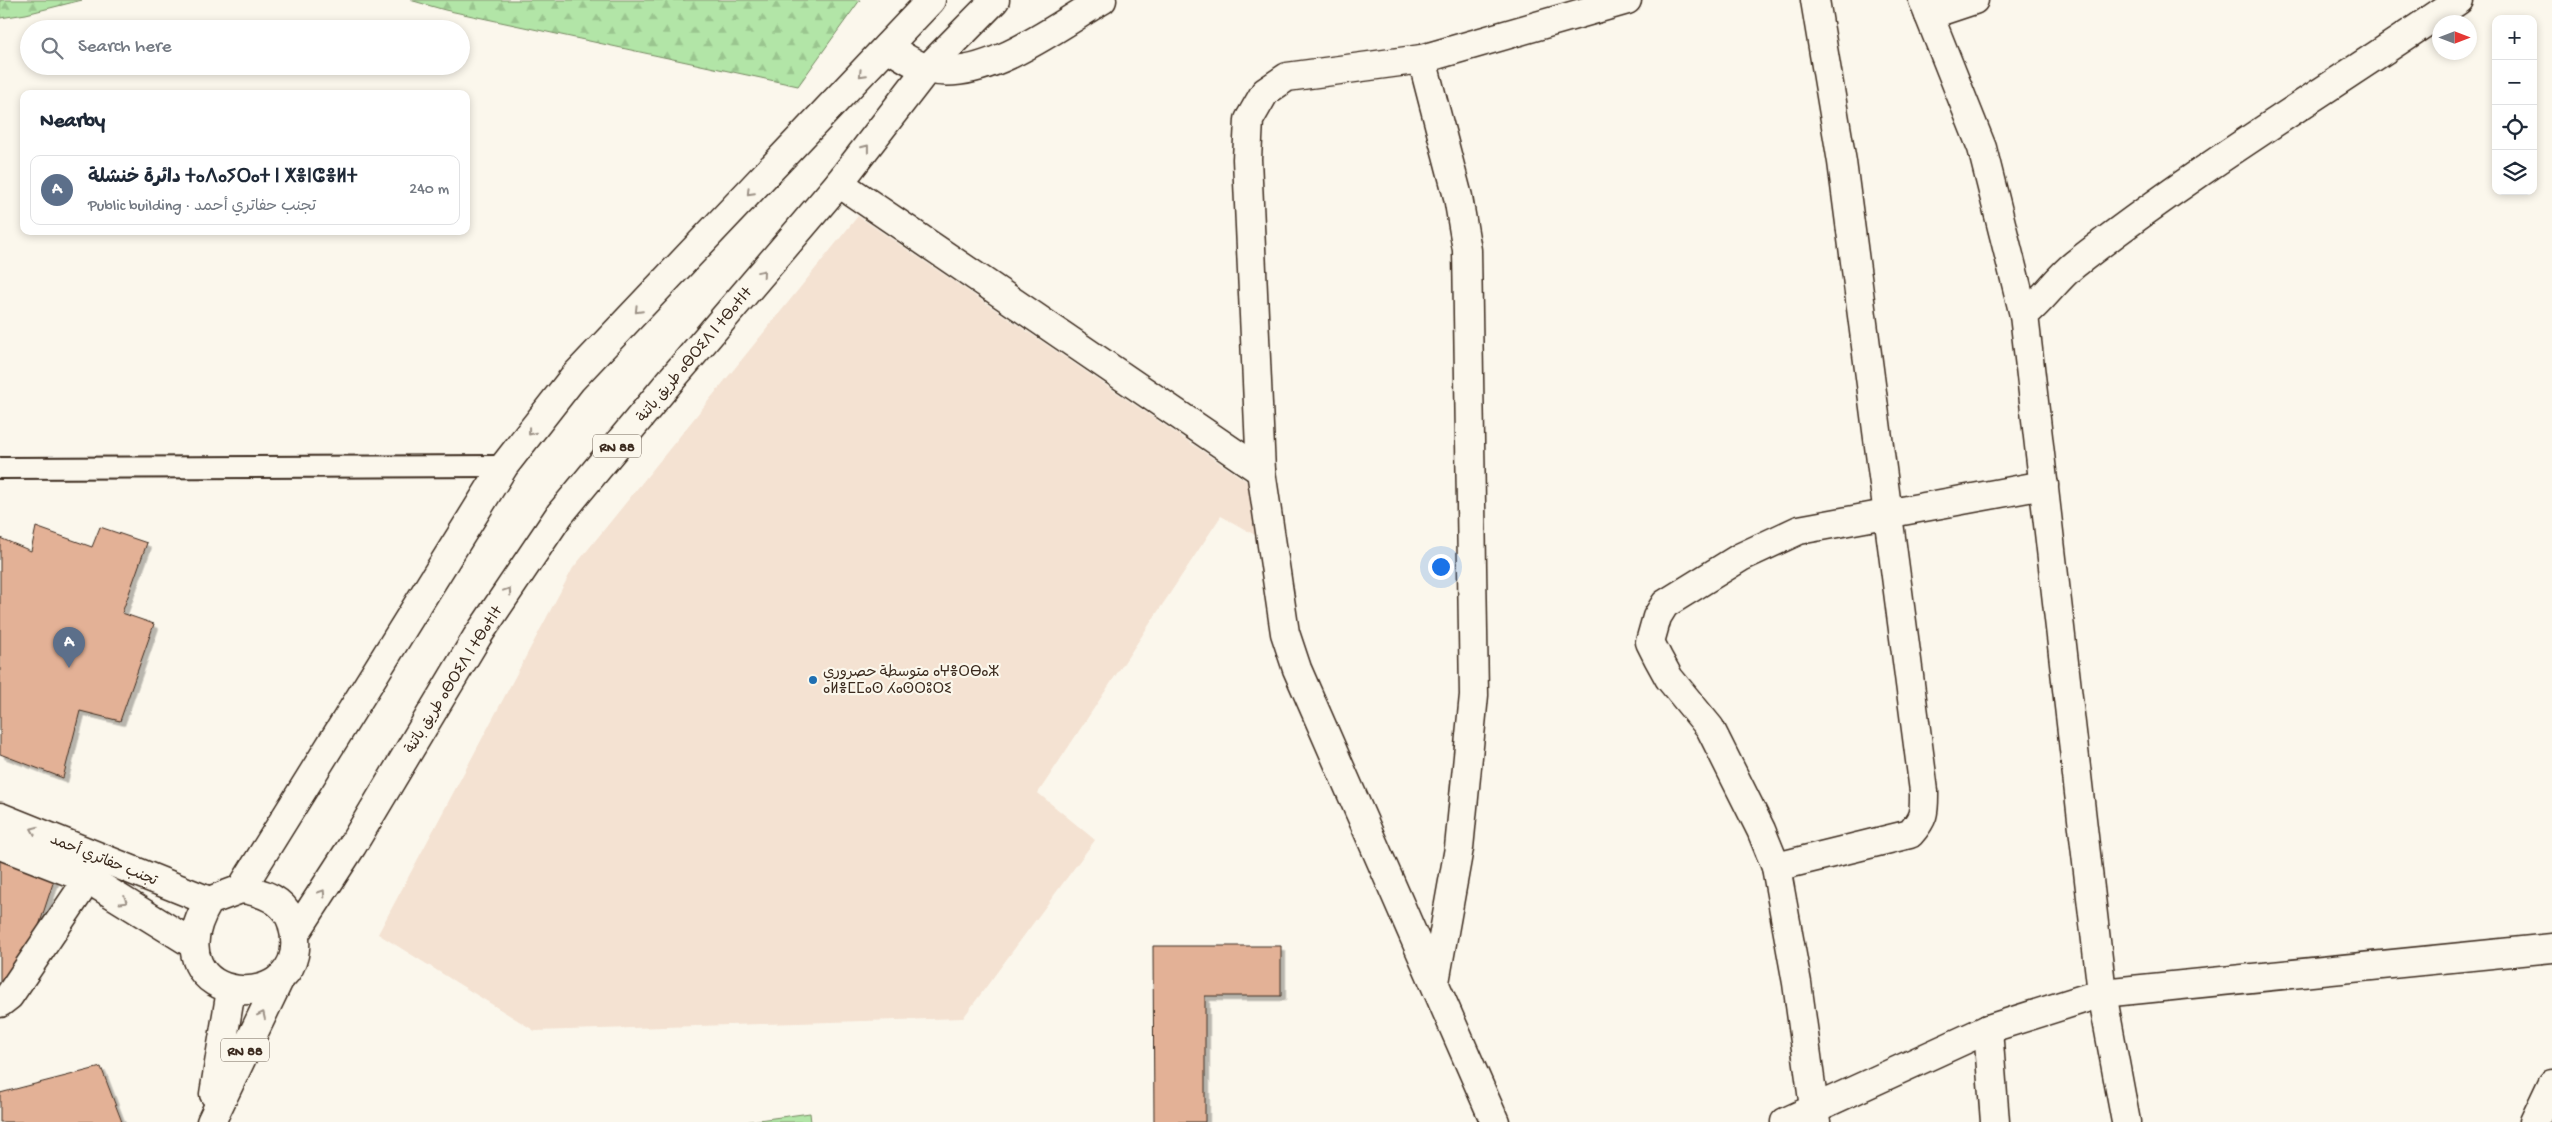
<!DOCTYPE html>
<html lang="en">
<head>
<meta charset="utf-8">
<style>
  body { margin:0; font-family:"Gochi Hand","Playpen Sans Arabic","Noto Sans Tifinagh",sans-serif; background:#f6f6f7; color:#1f2937 }
  .controls { position:absolute; right:15px; top:15px; display:grid; overflow:hidden; border-radius:10px; box-shadow:0 2px 8px #0003 }
  .controls button { width:45px; height:45px; display:grid; place-items:center; padding:0; border:0; border-bottom:1px solid #e0e1e3; background:#fff; color:#1f2937; font:25px sans-serif }
  .compass { position:absolute; left:2432px; top:15px; width:45px; height:45px; border-radius:50%; background:#fff; box-shadow:0 2px 8px #0003; rotate:90deg }
  .you { position:absolute; left:1440px; top:566px; width:18px; height:18px; margin:-12px; border:4px solid #fff; border-radius:50%; background:#1a73e8; box-shadow:0 0 0 8px #1a73e833 }
  .badge { display:grid; place-items:center; width:32px; height:32px; border-radius:50%; background:#0b8043; color:#fff; font-size:16px; font-weight:700 }
  .pin { position:absolute; translate:-50% -41px; filter:drop-shadow(0 1px 2px #0008) }
  .pin::after { content:''; position:absolute; top:26px; width:18px; height:15px; background:inherit; clip-path:polygon(0 0,100% 0,50% 100%) }
  .list { margin:0; padding:0; list-style:none }
  h2 { display:flex; justify-content:space-between; align-items:center; height:65px; margin:0; padding:0 20px; font-size:21px }
  h2 small { font-size:16px; font-weight:400; color:#747a83 }
  .list li { display:grid; grid-template-columns:32px 1fr auto; gap:15px; align-items:center; box-sizing:border-box; height:70px; margin:0 10px 10px; padding:0 10px; border:1px solid #e0e1e3; border-radius:10px }
  .list b { display:block; font-size:19px; white-space:nowrap }
  .list p { margin:0; font-size:16px; white-space:nowrap; color:#747a83 }
  .list em { font-size:16px; font-style:normal; color:#747a83 }
  .icon { flex:none; width:28px; height:28px; fill:none; stroke:currentColor; stroke-width:2; stroke-linecap:round; stroke-linejoin:round }
  .map { position:relative; flex:none; width:2552px; height:1122px; overflow:hidden }
  .search { position:absolute; background:#fff; box-shadow:0 2px 8px #0003; left:20px; top:20px; width:450px; height:55px; display:flex; align-items:center; gap:12px; box-sizing:border-box; padding:0 18px; border-radius:28px; color:#747a83; font-size:19px }
  .panel { position:absolute; background:#fff; box-shadow:0 2px 8px #0003; left:20px; top:90px; width:450px; height:145px; border-radius:10px }
  .map>svg:first-child { display:block }
  .built { fill:#f4e2d2 }
  .green { fill:#b2e5a7; stroke:#768862 }
  .forest { fill:url(#forest-firs); stroke:#768862 }
  .building { fill:#e3b196; stroke:#3b2a1e; filter:url(#shadow) }
  .lines { fill:none; stroke-linecap:round; stroke-linejoin:round }
  .service-casing { stroke:#3b2a1e; stroke-width:24 }
  .minor-casing { stroke:#3b2a1e; stroke-width:31 }
  .tertiary-casing { stroke:#3b2a1e; stroke-width:31 }
  .secondary-casing { stroke:#3b2a1e; stroke-width:31 }
  .primary-casing { stroke:#3b2a1e; stroke-width:31 }
  .service { stroke:#fbf7ec; stroke-width:20 }
  .minor { stroke:#fbf7ec; stroke-width:28 }
  .tertiary { stroke:#fbf7ec; stroke-width:28 }
  .secondary { stroke:#fbf7ec; stroke-width:28 }
  .primary { stroke:#fbf7ec; stroke-width:28 }
  .oneway { stroke:#9b9085 }
  .poi-dot { fill:#1f6fb2; stroke:#fbf7ec; stroke-width:2 }
  .labels { text-anchor:middle; stroke-width:4.5; stroke-linejoin:round; paint-order:stroke }
  .shield { fill:#fbf7ec; stroke:#75685c; stroke-width:1 }
  .shield-label { font-size:14px; font-weight:bold; fill:#3b2a1e }
  .street-label { font-size:15px; fill:#3b2a1e; stroke:#fbf7ec }
  .poi-label { font-size:15px; fill:#3b2a1e; stroke:#fbf7ec; text-anchor:start }
</style>
</head>
<body>
<div class="map">
<svg width="2552" height="1122" viewBox="0 0 2552 1122">
  <defs>
    <pattern id="forest-firs" width="22" height="20" patternUnits="userSpaceOnUse" patternTransform="scale(1.25)"><rect width="22" height="20" fill="#b2e5a7"/><path d="M5 1l3.5 6h-7zM16 11l3.5 6h-7z" fill="#9ac58f"/></pattern>
    <filter id="shadow"><feDropShadow dx="4.5" dy="4.5" stdDeviation="0" flood-color="#0004"/></filter>
  </defs>
  <rect width="100%" height="100%" fill="#fbf7ec"/>
  <filter id="ink" filterUnits="userSpaceOnUse"><feTurbulence type="fractalNoise" baseFrequency=".02" numOctaves="2"/><feDisplacementMap in="SourceGraphic" scale="10" xChannelSelector="R" yChannelSelector="G"/><feConvolveMatrix kernelMatrix="1 2 1 2 8 2 1 2 1" color-interpolation-filters="sRGB"/></filter>
  <g filter="url(#ink)">
    <path class="built" d="M 858,216 L 1252,485 L 1255,535 L 1221,516 L 1038,793 L 1095,840 L 963,1018 L 535,1031 L 378,934 L 573,568 Z"/>
    <path class="green" d="M 810,1113 L 811,1122 L 744,1122 Z"/>
    <g class="forest">
      <path d="M 0,0 L 82,0 L 26,14 L 0,18 Z"/>
      <path d="M 410,0 L 860,0 L 798,86 L 445,10 Z"/>
    </g>
    <g class="building">
      <path d="M 36,527 L 92,547 L 100,527 L 147,543 L 122,613 L 154,624 L 120,721 L 80,711 L 63,778 L 0,754 L 0,538 L 31,551 Z"/>
      <path d="M 0,858 L 55,877 L 36,935 L 7,982 L 0,984 Z"/>
      <path d="M 1153,946 L 1281,946 L 1281,996 L 1205,996 L 1205,1122 L 1154,1122 Z"/>
      <path d="M 101,1067 L 122,1122 L 0,1122 L 0,1093 Z"/>
    </g>
    <g class="lines">
      <g class="service-casing">
        <path id="service" d="M 0,468 L 504,466"/>
      </g>
      <g class="minor-casing">
        <g id="minor">
          <path d="M 1923,0 L 1982,148 L 2024,315"/>
          <path d="M 1929,15 L 1974,0"/>
          <path d="M 1422,59 L 1458,197 L 1467,250 L 1474,695 L 1459,848 L 1435,982"/>
          <path d="M 839,183 L 1261,471"/>
          <path d="M 1776,867 L 1910,834 C 1925,817 1924,812 1924,791 L 1842,162 L 1815,0"/>
          <path d="M 0,1003 L 9,996 L 88,879"/>
          <path d="M 1988,1029 L 1995,1122"/>
          <path d="M 1495,1122 L 1297,669 L 1285,633 L 1261,471 L 1247,159 L 1249,120 L 1265,92 L 1287,77 L 1422,59 L 1627,0"/>
          <path d="M 1785,1122 L 1988,1029 L 2102,993 L 2552,948"/>
          <path d="M 1816,1122 L 1797,983 L 1776,867 L 1761,830 L 1710,728 L 1669,678 L 1658,658 L 1650,642 L 1657,617 L 1665,604 L 1741,557 L 1799,530 L 2044,485"/>
          <path d="M 2534,1122 L 2552,1084"/>
        </g>
      </g>
      <g class="tertiary-casing">
        <path id="tertiary" d="M 2126,1122 L 2102,993 L 2024,315 C 2043,300 2057,278 2075,264 C 2197,168 2331,88 2459,0"/>
      </g>
      <g class="secondary-casing">
        <path id="secondary" d="M 887,47 C 900,54 914,65 928,69 C 983,84 1056,27 1102,0"/>
      </g>
      <g class="primary-casing">
        <g id="primary">
          <path d="M 0,817 L 209,901"/>
          <path d="M 0,845 L 88,879 L 193,944"/>
          <path d="M 241,889 L 504,466 L 572,379 L 931,0"/>
          <path d="M 241,889 C 263,892 285,900 292,923 C 321,1021 144,1010 209,901 Z"/>
          <path d="M 295,934 L 352,846 L 477,637 L 560,514 L 671,380 L 839,183 L 927,69 L 995,0"/>
          <path d="M 214,1094 L 231,990"/>
          <path d="M 211,1122 L 280,978"/>
        </g>
      </g>
      <use href="#service" class="service"/>
      <use href="#minor" class="minor"/>
      <use href="#tertiary" class="tertiary"/>
      <use href="#secondary" class="secondary"/>
      <use href="#primary" class="primary"/>
    </g>
    <defs><path id="oneway-chevron" d="M-2-3.5L2.5 0L-2 3.5" fill="none" stroke-width="1.6" stroke-linecap="round" stroke-linejoin="round" transform="scale(1.25)"/></defs>
    <g class="oneway">
      <use href="#oneway-chevron" transform="translate(862 74) rotate(134)"/>
      <use href="#oneway-chevron" transform="translate(866 148) rotate(-52)"/>
      <use href="#oneway-chevron" transform="translate(750 192) rotate(134)"/>
      <use href="#oneway-chevron" transform="translate(762 273) rotate(-50)"/>
      <use href="#oneway-chevron" transform="translate(638 310) rotate(134)"/>
      <use href="#oneway-chevron" transform="translate(531 432) rotate(128)"/>
      <use href="#oneway-chevron" transform="translate(508 591) rotate(-56)"/>
      <use href="#oneway-chevron" transform="translate(34 830) rotate(-158)"/>
      <use href="#oneway-chevron" transform="translate(322 893) rotate(-57)"/>
      <use href="#oneway-chevron" transform="translate(124 901) rotate(32)"/>
      <use href="#oneway-chevron" transform="translate(262 1015) rotate(-64)"/>
    </g>
  </g>
  <circle class="poi-dot" cx="813" cy="680" r="5"/>
  <g class="labels">
    <g class="shield">
      <rect x="593" y="434.5" width="48" height="23" rx="4"/>
      <rect x="221" y="1038.5" width="48" height="23" rx="4"/>
    </g>
    <g class="shield-label">
      <text x="617" y="451">RN 88</text>
      <text x="245" y="1055">RN 88</text>
    </g>
    <g class="street-label">
      <text transform="translate(694 354) rotate(-50)" y="5">طريق باتنة ⴰⴱⵔⵉⴷ ⵏ ⵜⴱⴰⵜⵏⵜ</text>
      <text transform="translate(453 679) rotate(-58)" y="5">طريق باتنة ⴰⴱⵔⵉⴷ ⵏ ⵜⴱⴰⵜⵏⵜ</text>
      <text transform="translate(104 859) rotate(22)" y="5">تجنب حفاتري أحمد</text>
    </g>
    <g class="poi-label">
      <text x="823" y="676">متوسطة حصروري ⴰⵖⴻⵔⴱⴰⵣ<tspan x="823" dy="17">ⴰⵍⴻⵎⵎⴰⵙ ⵃⴰⵙⵔⵓⵔⵉ</tspan></text>
    </g>
  </g>
</svg>
<div class="controls">
<button>+</button>
<button>−</button>
<button><svg class="icon" aria-label="locate" viewBox="0 0 24 24"><circle cx="12" cy="12" r="6"/><path d="M12 2v4M12 18v4M2 12h4M18 12h4"/></svg></button>
<button><svg class="icon" aria-label="layers" viewBox="0 0 24 24"><path d="M12 4l9 5-9 5-9-5zM3 14l9 5 9-5"/></svg></button>
</div>
<svg class="compass" viewBox="-18 -18 36 36"><path d="M0-13l5 13h-10z" fill="#e53935"/><path d="M0 13l5-13h-10z" fill="#747a83"/></svg>
<div class="you"></div>
<div class="pin badge" style="left:69px;top:668px;background:#5c6f8a">A</div>
<div class="search"><svg class="icon" aria-label="search" viewBox="0 0 24 24"><circle cx="10" cy="10" r="6"/><path d="M15 15l6 6"/></svg>Search here</div>
<section class="panel">
<h2>Nearby<small></small></h2>
<ul class="list">
<li><span class="badge" style="background:#5c6f8a">A</span><div><b>دائرة خنشلة ⵜⴰⴷⴰⵢⵔⴰⵜ ⵏ ⵅⴻⵏⵛⴻⵍⵜ</b><p>Public building · تجنب حفاتري أحمد</p></div><em>240 m</em></li>
</ul>
</section>
</div>
</body>
</html>
